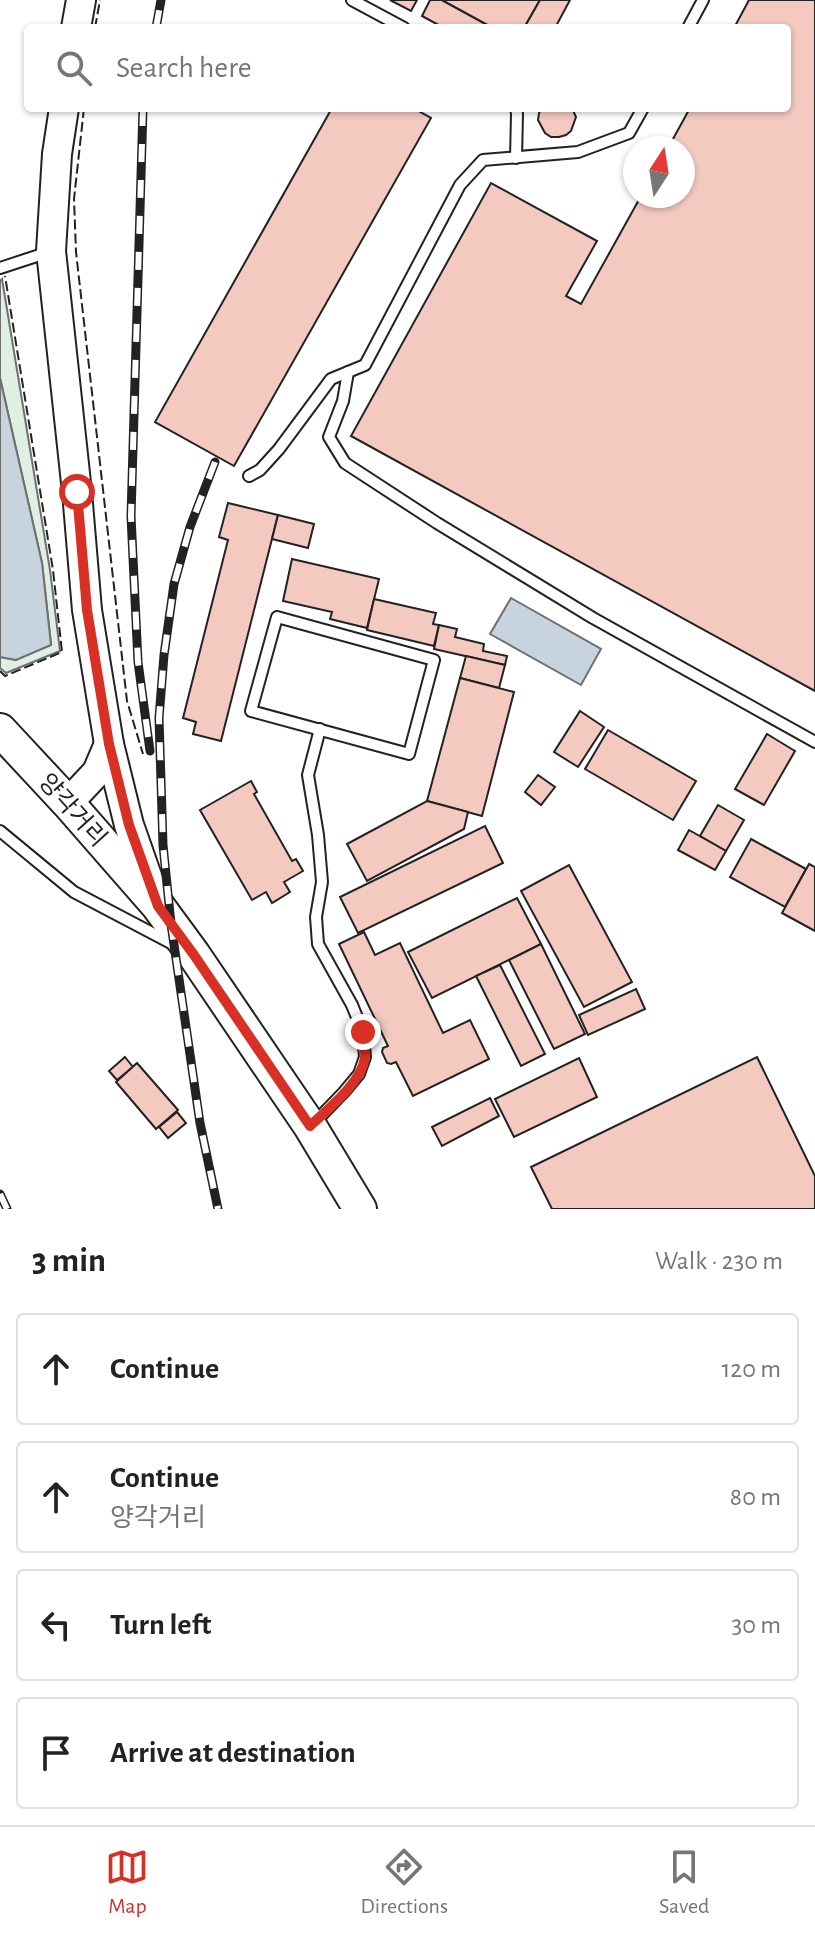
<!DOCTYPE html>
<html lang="en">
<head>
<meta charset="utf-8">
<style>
  body { margin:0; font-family:"Alegreya Sans","Noto Sans KR",sans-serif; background:#f6f6f6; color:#222 }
  .compass { position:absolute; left:623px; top:136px; width:72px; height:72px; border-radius:50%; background:#fff; box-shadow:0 2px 6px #0004; rotate:12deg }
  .stop { position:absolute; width:24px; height:24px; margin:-18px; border:6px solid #d93025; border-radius:50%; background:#fff }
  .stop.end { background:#d93025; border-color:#fff; box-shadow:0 2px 8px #0008 }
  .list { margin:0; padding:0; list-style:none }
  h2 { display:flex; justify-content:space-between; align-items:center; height:104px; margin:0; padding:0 32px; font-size:34px }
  h2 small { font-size:26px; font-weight:400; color:#767676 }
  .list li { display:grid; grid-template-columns:52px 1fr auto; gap:24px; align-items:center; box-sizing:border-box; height:112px; margin:0 16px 16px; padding:0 16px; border:2px solid #e0e0e0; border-radius:8px }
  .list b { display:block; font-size:30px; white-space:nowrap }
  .list p { margin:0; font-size:26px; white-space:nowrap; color:#767676 }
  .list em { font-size:26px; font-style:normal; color:#767676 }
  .icon { flex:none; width:44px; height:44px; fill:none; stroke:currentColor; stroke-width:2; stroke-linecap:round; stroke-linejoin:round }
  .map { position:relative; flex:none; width:815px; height:1209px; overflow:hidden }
  .search { position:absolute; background:#fff; box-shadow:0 2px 6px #0004; left:24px; right:24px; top:24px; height:88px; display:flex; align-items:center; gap:20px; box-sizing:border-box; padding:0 28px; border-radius:8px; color:#767676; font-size:30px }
  .sheet { height:616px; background:#fff }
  nav { display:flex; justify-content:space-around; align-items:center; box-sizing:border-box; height:112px; border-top:2px solid #e0e0e0; background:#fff; font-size:22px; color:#767676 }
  nav a { display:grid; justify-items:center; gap:4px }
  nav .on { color:#d93025 }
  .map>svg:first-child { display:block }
  .green { fill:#e0efe3; stroke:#6f6f6f; stroke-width:2 }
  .water { fill:#c7d3dd; stroke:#6f6f6f; stroke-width:2 }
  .building { fill:#f3c9c0; stroke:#222; stroke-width:2 }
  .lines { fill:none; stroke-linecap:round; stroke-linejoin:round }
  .service-casing { stroke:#222; stroke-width:14 }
  .secondary-casing { stroke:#222; stroke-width:32 }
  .primary-casing { stroke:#222; stroke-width:36 }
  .service { stroke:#fff; stroke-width:10 }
  .secondary { stroke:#fff; stroke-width:28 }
  .primary { stroke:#fff; stroke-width:32 }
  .rail-casing { stroke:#222; stroke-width:9 }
  .rail { stroke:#fff; stroke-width:6; stroke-dasharray:18; stroke-linecap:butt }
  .fence { stroke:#222; stroke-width:2; stroke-dasharray:10 4; stroke-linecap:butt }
  .route { stroke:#d93025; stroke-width:10 }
  .labels { text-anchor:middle; stroke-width:6; stroke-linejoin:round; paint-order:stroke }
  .street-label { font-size:24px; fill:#222; stroke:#fff }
</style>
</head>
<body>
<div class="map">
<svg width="815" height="1209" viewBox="0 0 815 1209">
  <rect width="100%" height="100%" fill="#fff"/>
  <path class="green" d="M 2,279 L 50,570 L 60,651 L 6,673 L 0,668 L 0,657 L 16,660 L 51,644 L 42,563 L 0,378 L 0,281 Z"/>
  <g class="water">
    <path d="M 0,378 L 42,563 L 51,645 L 16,660 L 0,657 Z"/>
    <path d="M 511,598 L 601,649 L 581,685 L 490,634 Z"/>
  </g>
  <g class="building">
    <path d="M 390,0 L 417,0 L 411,11 Z"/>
    <path d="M 430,0 L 442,0 L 493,28 L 444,28 L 422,16 Z"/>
    <path d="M 442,0 L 540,0 L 524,28 L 493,28 Z"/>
    <path d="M 540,0 L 570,0 L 555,28 L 524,28 Z"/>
    <path d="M 749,0 L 815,0 L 815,691 L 351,436 L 491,183 L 597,241 L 566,296 L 581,304 L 641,196 L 683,196 L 683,148 L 668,148 L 690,108 L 787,108 L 787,28 L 734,28 Z"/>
    <path d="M 332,108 L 413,108 L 431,118 L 234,466 L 155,422 Z"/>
    <path d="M 542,108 L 572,108 L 576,117 L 571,131 L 566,135 L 559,137 L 551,137 L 545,133 L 538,120 L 539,113 Z"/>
    <path d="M 228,503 L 278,515 L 221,741 L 193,734 L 196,722 L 183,718 L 228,540 L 219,537 Z"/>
    <path d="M 278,515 L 314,524 L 308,548 L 272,539 Z"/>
    <path d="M 292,559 L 379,579 L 367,628 L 330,619 L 332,612 L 283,601 Z"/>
    <path d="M 374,599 L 436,613 L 433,624 L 439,625 L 434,646 L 367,630 Z"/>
    <path d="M 439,625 L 457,629 L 455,637 L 484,644 L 483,651 L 507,656 L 505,665 L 434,649 Z"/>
    <path d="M 466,656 L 505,665 L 499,688 L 460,678 Z"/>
    <path d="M 460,678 L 514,692 L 482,816 L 427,801 Z"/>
    <path d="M 580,711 L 604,727 L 578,767 L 554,752 Z"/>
    <path d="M 608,730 L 696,781 L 673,820 L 585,769 Z"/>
    <path d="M 767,734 L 795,751 L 764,805 L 735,789 Z"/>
    <path d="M 538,775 L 555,787 L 541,805 L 525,792 Z"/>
    <path d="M 251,781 L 257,792 L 254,794 L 292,861 L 296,859 L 303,871 L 284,882 L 290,892 L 272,903 L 266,892 L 252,900 L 200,810 Z"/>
    <path d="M 427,801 L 468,812 L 464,829 L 367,881 L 347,844 Z"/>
    <path d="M 718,805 L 744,820 L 726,851 L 700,836 Z"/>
    <path d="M 485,826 L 503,863 L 358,933 L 340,897 Z"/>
    <path d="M 689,830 L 726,851 L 715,870 L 678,850 Z"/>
    <path d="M 751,839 L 806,869 L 785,907 L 730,877 Z"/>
    <path d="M 809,864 L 815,867 L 815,931 L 782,913 Z"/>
    <path d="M 569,865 L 632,982 L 584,1007 L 521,891 Z"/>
    <path d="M 517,898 L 541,944 L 432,998 L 408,952 Z"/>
    <path d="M 364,932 L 375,955 L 400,943 L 443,1033 L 470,1020 L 489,1059 L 413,1096 L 396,1062 L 391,1064 L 387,1063 L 382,1052 L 383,1048 L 388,1046 L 339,944 Z"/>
    <path d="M 541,944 L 585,1034 L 554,1049 L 509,960 Z"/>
    <path d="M 500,965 L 545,1054 L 521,1066 L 476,976 Z"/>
    <path d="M 636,989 L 645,1009 L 588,1035 L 579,1015 Z"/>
    <path d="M 125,1057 L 133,1067 L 117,1080 L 109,1071 Z"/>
    <path d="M 757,1057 L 815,1176 L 815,1209 L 552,1209 L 531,1167 Z"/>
    <path d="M 579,1058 L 597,1097 L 514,1137 L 495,1099 Z"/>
    <path d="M 137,1063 L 178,1110 L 156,1129 L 116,1082 Z"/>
    <path d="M 490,1098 L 499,1116 L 442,1146 L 432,1127 Z"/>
    <path d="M 177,1112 L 186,1123 L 168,1138 L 159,1127 Z"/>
  </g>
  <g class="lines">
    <g class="service-casing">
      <g id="service">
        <path d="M 352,0 L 404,28"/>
        <path d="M 688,28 L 703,0"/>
        <path d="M 516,108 L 517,114 L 516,158"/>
        <path d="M 0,268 L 49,252"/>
        <path d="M 348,372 L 343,401 L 329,437 L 345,463 L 437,523 L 593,618 L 815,742"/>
        <path d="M 249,476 L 260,470 L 279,449 L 331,379 L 365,365 L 460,185 L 483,160 L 578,152 L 629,133 L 643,108"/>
        <path d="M 277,617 L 434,660 L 409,754 L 251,711 Z"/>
        <path d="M 0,831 L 74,892 L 171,943"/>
        <path d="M 315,1122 L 344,1092 L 359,1074 L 365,1057 L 363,1032 L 352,1005 L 318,944 L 316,917 L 322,882 L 318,835 L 308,775 L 320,729"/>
      </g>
    </g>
    <g class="secondary-casing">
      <g id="secondary">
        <path d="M 76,28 L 81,0"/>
        <path d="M 64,108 L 57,154 L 51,251 L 77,492 L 87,610 L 109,744 L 129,825 L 156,902"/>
        <path d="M 68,803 L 97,772 L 109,744"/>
      </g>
    </g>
    <g class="primary-casing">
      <path id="primary" d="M 0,730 L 68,803 L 158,906 L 194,955 L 310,1126 L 360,1209"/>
    </g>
    <use href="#service" class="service"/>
    <use href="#secondary" class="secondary"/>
    <use href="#primary" class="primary"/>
    <g class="rail-casing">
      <g id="rail">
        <path d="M 156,28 L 161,0"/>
        <path d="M 143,108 L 131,516 L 138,662 L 150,751"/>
        <path d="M 215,462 L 190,527 L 174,584 L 164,655 L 159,718 L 163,845 L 171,924 L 200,1123 L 218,1209"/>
        <path d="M 0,1194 L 7,1209"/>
      </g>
    </g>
    <use href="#rail" class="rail"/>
    <g class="fence">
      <path d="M 95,28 L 100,0"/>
      <path d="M 84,108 L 74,199 L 76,252 L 127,701 L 143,754"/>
      <path d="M 0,671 L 5,676 L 62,652 L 53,570 L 5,276"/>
    </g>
  </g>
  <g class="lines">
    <path class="route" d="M 77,492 L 87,610 L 109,744 L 129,825 L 158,906 L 194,955 L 310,1126 C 328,1109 361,1083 365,1058 C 366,1050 363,1040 363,1032"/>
  </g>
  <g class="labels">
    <g class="street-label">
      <text transform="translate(73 810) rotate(48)" y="8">양각거리</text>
    </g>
  </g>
</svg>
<svg class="compass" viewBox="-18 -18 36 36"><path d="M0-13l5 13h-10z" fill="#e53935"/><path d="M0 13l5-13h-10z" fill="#767676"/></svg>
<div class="stop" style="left:77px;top:492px"></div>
<div class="stop end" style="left:363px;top:1032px"></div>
<div class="search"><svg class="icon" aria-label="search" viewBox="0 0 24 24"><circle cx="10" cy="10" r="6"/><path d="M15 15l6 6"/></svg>Search here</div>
</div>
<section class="sheet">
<h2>3 min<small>Walk · 230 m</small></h2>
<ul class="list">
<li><svg class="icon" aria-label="ahead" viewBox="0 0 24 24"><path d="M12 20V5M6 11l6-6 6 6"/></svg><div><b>Continue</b></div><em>120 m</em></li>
<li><svg class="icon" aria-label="ahead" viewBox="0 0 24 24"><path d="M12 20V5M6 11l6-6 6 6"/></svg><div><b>Continue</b><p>양각거리</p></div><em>80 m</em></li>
<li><svg class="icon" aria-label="left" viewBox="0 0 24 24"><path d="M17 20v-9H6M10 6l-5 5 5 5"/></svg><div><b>Turn left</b></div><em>30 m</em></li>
<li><svg class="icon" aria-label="arrive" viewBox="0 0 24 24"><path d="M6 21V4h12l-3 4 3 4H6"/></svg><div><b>Arrive at destination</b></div></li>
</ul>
</section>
<nav>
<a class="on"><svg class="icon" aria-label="map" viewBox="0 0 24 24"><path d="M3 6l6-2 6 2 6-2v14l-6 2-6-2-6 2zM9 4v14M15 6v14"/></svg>Map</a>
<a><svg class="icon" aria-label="directions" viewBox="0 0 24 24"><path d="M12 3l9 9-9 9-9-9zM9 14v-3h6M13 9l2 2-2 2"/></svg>Directions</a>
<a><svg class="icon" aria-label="saved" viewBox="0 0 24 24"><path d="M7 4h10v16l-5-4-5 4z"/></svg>Saved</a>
</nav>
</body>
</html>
